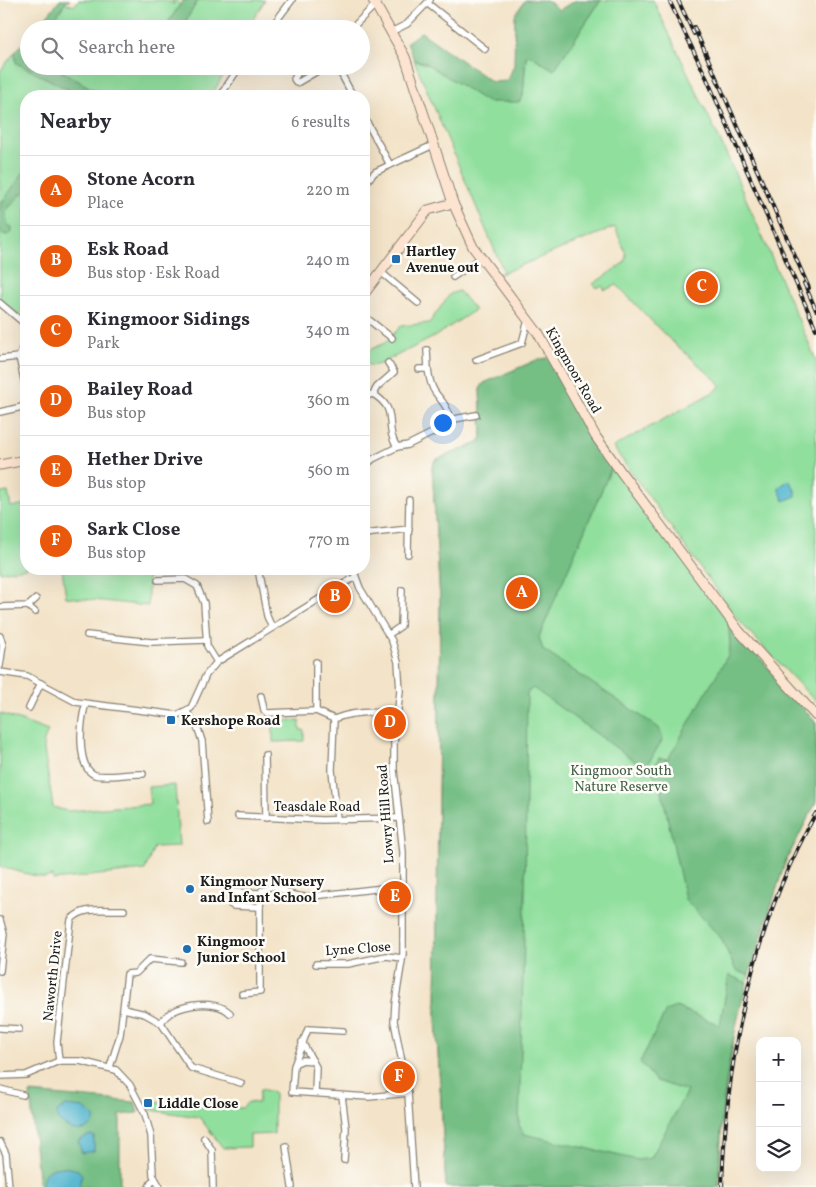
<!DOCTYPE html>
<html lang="en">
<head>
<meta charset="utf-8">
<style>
  body { margin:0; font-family:Vollkorn,serif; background:#f2f2f3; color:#2b2b33 }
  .controls { position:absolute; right:15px; bottom:15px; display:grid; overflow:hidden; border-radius:10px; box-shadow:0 5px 20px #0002 }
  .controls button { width:45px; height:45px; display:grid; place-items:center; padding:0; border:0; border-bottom:1px solid #e1e1e2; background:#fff; color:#2b2b33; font:25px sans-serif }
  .you { position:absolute; left:442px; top:422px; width:18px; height:18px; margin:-12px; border:4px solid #fff; border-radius:50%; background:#1a73e8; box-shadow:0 0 0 8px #1a73e833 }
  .badge { display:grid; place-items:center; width:32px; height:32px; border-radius:50%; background:#ea580c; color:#fff; font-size:16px; font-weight:700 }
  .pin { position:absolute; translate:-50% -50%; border:2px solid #fff; box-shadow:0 1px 5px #0006 }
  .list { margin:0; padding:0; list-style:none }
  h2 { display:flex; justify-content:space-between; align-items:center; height:65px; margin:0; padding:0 20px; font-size:21px }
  h2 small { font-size:16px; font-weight:400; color:#7c7c81 }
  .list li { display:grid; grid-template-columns:32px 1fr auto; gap:15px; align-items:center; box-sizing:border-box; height:70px; padding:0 20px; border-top:1px solid #e1e1e2 }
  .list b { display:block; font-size:19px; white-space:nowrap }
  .list p { margin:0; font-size:16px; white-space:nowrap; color:#7c7c81 }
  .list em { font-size:16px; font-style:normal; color:#7c7c81 }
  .icon { flex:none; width:28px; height:28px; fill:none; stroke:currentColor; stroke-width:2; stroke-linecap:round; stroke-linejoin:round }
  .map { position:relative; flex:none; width:816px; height:1187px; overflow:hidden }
  .search { position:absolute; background:#fff; box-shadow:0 5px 20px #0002; left:20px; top:20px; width:350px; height:55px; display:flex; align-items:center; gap:12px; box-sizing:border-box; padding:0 18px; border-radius:28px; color:#7c7c81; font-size:19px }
  .panel { position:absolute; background:#fff; box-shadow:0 5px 20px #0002; left:20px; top:90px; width:350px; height:485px; border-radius:20px }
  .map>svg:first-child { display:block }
  .green { fill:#90df9d; stroke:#567e5c }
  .forest { fill:#74be84; stroke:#486d50 }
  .water { fill:#4fb4cd; stroke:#366874 }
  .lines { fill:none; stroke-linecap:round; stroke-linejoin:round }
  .street-casing { stroke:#888072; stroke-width:8 }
  .secondary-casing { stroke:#888072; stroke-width:11 }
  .street { stroke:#fff; stroke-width:5.5 }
  .secondary { stroke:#fde4d1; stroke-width:9 }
  .rail-casing { stroke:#1c1c1c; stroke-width:4 }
  .rail { stroke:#fdfcf7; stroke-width:2; stroke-dasharray:5.5; stroke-linecap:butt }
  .poi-dot { fill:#1f6fb2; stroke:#fdfcf7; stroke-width:2 }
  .labels { text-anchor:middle; stroke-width:5; stroke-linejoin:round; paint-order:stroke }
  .poi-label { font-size:14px; font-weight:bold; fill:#1c1c1c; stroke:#fdfcf7; text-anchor:start }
  .street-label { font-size:14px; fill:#1c1c1c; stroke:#fdfcf7 }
  .park-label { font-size:14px; fill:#456049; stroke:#fdfcf7 }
</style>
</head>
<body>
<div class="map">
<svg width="816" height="1187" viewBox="0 0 816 1187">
  <rect width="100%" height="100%" fill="#fdfcf7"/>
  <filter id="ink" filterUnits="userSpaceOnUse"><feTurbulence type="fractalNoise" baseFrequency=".02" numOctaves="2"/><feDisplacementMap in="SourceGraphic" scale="10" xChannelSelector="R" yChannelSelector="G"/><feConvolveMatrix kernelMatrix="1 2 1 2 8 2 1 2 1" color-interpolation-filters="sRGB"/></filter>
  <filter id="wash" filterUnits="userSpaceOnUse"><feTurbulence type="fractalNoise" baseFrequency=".0096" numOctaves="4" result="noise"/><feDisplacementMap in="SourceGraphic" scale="20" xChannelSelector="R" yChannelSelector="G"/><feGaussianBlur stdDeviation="1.12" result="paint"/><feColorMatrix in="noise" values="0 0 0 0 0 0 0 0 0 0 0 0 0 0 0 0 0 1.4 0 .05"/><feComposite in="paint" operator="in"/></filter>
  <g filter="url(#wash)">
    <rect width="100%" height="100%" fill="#f3e3c8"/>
    <g class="green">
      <path d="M 79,0 L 166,0 L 174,4 L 172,0 L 178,0 L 177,2 L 180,5 L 164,29 L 48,29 L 65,3 L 74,6 Z"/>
      <path d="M 198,0 L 265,0 L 247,29 L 181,29 Z"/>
      <path d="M 601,0 L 653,0 L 726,153 L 816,360 L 816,702 L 739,621 L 613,447 L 717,390 L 720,386 L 717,381 L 665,335 L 617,285 L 605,290 L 602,286 L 597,288 L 593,284 L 625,262 L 626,254 L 615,227 L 500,274 L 503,270 L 414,60 L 523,96 L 526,56 L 530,55 L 554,70 Z"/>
      <path d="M 15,52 L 17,63 L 52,79 L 81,96 L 26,96 L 26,321 L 0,299 L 0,71 Z"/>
      <path d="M 53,66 L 229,66 L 211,96 L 104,96 Z"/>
      <path d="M 459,291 L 475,310 L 434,337 L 380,364 L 371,366 L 364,362 L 364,355 L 370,350 L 385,343 L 401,326 L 429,323 L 450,294 Z"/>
      <path d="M 539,359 L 557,370 L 584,424 L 728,621 L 816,723 L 816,802 L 785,863 L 756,949 L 737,1017 L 722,1120 L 719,1187 L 446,1187 L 436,1019 L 440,600 L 432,467 L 435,460 L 478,443 L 482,437 L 480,389 L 484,383 Z"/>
      <path d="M 8,492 L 11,507 L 26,504 L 26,568 L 0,572 L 0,493 Z"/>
      <path d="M 62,569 L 148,569 L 148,606 L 66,597 Z"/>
      <path d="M 0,713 L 48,731 L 43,743 L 53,807 L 67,811 L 150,804 L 148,787 L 175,785 L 179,846 L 154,847 L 145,870 L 53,880 L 53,876 L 44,878 L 0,867 Z"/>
      <path d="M 300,720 L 300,730 L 304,730 L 304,741 L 273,742 L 273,721 Z"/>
      <path d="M 260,1089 L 274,1092 L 274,1134 L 250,1135 L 250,1147 L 223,1148 L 199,1117 L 150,1110 L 151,1101 L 242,1108 L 248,1102 L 258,1103 Z"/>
    </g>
    <g class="forest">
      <path d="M 60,0 L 70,0 L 65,3 L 48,29 L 36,29 Z"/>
      <path d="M 183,0 L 198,0 L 181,29 L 164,29 Z"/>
      <path d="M 525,0 L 547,0 L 559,10 L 576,0 L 601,0 L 554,70 L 530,55 L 526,56 L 523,96 L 519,102 L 487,102 L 424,62 L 414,60 L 407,42 L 421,32 L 492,82 L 507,81 L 514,65 L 515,15 Z"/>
      <path d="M 29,37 L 29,66 L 53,66 L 104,96 L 81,96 L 16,63 L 15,52 Z"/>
      <path d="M 26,169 L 26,189 L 5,212 L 8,225 L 12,227 L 12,232 L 7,235 L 0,233 L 0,205 Z"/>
      <path d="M 548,358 L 557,370 L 584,424 L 613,464 L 539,637 L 543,650 L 659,728 L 663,739 L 647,765 L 640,765 L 533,688 L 527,693 L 525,903 L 519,1125 L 524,1134 L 638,1160 L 651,1158 L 687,1091 L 656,1081 L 640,1062 L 666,1011 L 676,1007 L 720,1025 L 729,975 L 747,983 C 728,1049 719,1118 719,1187 L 446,1187 L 436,1019 L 440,600 L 432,467 L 435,460 L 478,443 L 482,437 L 480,389 L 484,383 L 539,359 Z"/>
      <path d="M 728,621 L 816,723 L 816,802 L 785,863 L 749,975 L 736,971 L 721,938 L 685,899 L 660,783 L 652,772 L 659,758 L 668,759 L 728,655 L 730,644 Z"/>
      <path d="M 30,1093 L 135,1102 L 138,1113 L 120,1115 L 120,1187 L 39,1187 Z"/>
    </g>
    <g class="water">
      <path d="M 789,480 L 796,491 L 796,496 L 784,501 L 778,488 Z"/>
      <path d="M 66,1106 L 84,1108 L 94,1117 L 94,1123 C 82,1136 68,1130 57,1119 L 57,1112 Z"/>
      <path d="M 90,1135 L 94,1136 L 94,1151 L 82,1153 L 78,1141 Z"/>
      <path d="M 64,1167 L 78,1170 L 82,1175 L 79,1187 L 42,1187 C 42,1171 49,1168 64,1167 Z"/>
    </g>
  </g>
  <g filter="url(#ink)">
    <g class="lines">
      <g class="street-casing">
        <g id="street">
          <path d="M 427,3 L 485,49"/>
          <path d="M 270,29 L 292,0"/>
          <path d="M 351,29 L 376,4"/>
          <path d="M 391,32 L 407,24 L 430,0"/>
          <path d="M 302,66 L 294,79 L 297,83 L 326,66"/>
          <path d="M 337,66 L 353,96"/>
          <path d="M 220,96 L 240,66"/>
          <path d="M 364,117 L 390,165"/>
          <path d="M 364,184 L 375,172 L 433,145"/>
          <path d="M 382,273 L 418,303"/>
          <path d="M 453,277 L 481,258"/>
          <path d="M 0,303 L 26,325"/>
          <path d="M 364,316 L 392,338"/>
          <path d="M 26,338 L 19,357 L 26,389"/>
          <path d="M 427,350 L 428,369"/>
          <path d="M 0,359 L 19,357"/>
          <path d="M 476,360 L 522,343 L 528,320"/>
          <path d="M 388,363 L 394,372 L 377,387 L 373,394 C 400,410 383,425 397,447"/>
          <path d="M 419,369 L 428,369 C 429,376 430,385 435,392 C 442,402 449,407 449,420"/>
          <path d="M 365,396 L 373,394"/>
          <path d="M 0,412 L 26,406"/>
          <path d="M 364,467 L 373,459 L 397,447 L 408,445 L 436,431 L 449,420 L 476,415"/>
          <path d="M 364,534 L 409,529"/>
          <path d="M 408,554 L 409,500"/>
          <path d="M 258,569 L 267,616 L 272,628"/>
          <path d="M 353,569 L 360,588 L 392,641 L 398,662 L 400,691 L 394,743 L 394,770 L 403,852 L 403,954 L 395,1004 L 394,1021 L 408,1093 L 414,1187"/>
          <path d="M 158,580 L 185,579 L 197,586 L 204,603 L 207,646 L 217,662"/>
          <path d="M 28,606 L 35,612"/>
          <path d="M 0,607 L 28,606 L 36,599"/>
          <path d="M 87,635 L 151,642 L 206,640"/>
          <path d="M 388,635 L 401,626 L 402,590"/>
          <path d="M 0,636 L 3,645 L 0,666"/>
          <path d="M 316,662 L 316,711"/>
          <path d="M 0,672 L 27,676 L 76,702 L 177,715 L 191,708 L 206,675 L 217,662 L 355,577"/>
          <path d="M 261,696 L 264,710 L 267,713 L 316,711 L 334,719"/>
          <path d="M 86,704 C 80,719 76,768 95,775 C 106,778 130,773 143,774"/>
          <path d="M 29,708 L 41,683"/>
          <path d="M 187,712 L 198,729 L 202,741 L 208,822"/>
          <path d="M 265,755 L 266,818"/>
          <path d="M 238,816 L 322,820 L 398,818"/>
          <path d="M 337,819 L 332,770 L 334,719 C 354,711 375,711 397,714"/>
          <path d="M 260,907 L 233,906 L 230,904 L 230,892 L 260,893"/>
          <path d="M 0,920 L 4,934 L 0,971"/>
          <path d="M 316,964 L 348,964 L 386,956 L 402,958"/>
          <path d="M 242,994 L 260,992 L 260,907 L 262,890 L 274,886 L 293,895 L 304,897 L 401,886"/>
          <path d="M 124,1009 L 145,1014 L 161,1023 L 191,1068 L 241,1083"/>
          <path d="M 161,1023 C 170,1004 216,998 230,1013"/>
          <path d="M 0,1028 L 19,1029"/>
          <path d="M 343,1031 L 308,1029 L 294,1066 L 292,1092 L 369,1097 L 408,1093"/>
          <path d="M 302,1042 L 316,1067 L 315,1093"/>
          <path d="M 59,1061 L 57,1042 L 71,920 C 83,905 107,911 124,910"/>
          <path d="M 296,1063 L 303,1060 L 313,1061"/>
          <path d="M 110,1067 L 120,1035 L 127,974 L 136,973 L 150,959 L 181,962"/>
          <path d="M 0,1076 L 26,1075 L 59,1061 L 80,1061 L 116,1070 L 130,1085 L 145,1114 L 151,1136 L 153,1175 L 160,1187"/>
          <path d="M 0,1089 L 23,1095"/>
          <path d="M 342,1096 L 346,1128 L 344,1160"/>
          <path d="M 204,1138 L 212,1150 L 213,1187"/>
          <path d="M 0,1142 L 6,1154 L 9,1187"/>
          <path d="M 286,1146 L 292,1187"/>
          <path d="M 149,1187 L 152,1181 L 155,1180"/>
        </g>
      </g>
      <g class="secondary-casing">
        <g id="secondary">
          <path d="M 373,0 L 405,57 L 453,203 L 473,247 L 538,333 L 596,437 L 621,472 L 739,631 L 816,716"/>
          <path d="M 364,294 L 428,210 L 453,203"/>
          <path d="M 0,465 L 26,460"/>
        </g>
      </g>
      <use href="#street" class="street"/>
      <use href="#secondary" class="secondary"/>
      <g class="rail-casing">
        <g id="rail">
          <path d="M 669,0 L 707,79 L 816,329"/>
          <path d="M 678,0 L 694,34"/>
          <path d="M 694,27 L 809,288"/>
          <path d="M 804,283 L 816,310"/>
          <path d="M 722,1187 C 726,1058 752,927 816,813"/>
        </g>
      </g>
      <use href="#rail" class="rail"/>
    </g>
  </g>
  <g class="poi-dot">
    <rect x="391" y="254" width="10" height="10" rx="2.5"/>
    <rect x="166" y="715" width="10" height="10" rx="2.5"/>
    <circle cx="190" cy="889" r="5"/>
    <circle cx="187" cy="949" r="5"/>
    <rect x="143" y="1098" width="10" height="10" rx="2.5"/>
  </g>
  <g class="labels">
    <g class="poi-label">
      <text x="406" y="256">Hartley<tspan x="406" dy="16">Avenue out</tspan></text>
      <text x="181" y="725">Kershope Road</text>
      <text x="200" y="886">Kingmoor Nursery<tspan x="200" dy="16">and Infant School</tspan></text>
      <text x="197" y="946">Kingmoor<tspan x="197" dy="16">Junior School</tspan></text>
      <text x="158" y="1108">Liddle Close</text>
    </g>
    <g class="street-label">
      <text transform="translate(574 370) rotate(60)" y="5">Kingmoor Road</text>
      <text x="317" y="811">Teasdale Road</text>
      <text transform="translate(385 814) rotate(-94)" y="5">Lowry Hill Road</text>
      <text transform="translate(358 948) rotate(-4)" y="5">Lyne Close</text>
      <text transform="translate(52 976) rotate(-84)" y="5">Naworth Drive</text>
    </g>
    <g class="park-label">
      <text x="621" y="775">Kingmoor South<tspan x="621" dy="16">Nature Reserve</tspan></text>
    </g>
  </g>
</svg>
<div class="controls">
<button>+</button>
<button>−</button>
<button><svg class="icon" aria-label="layers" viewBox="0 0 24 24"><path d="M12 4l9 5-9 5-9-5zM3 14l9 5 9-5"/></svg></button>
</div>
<div class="you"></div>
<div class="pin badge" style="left:522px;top:593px">A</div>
<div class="pin badge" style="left:335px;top:597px">B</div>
<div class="pin badge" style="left:702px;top:287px">C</div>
<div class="pin badge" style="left:390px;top:723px">D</div>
<div class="pin badge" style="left:395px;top:897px">E</div>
<div class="pin badge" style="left:399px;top:1077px">F</div>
<div class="search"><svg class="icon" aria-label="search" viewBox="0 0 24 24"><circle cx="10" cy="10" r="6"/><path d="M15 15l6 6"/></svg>Search here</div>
<section class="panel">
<h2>Nearby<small>6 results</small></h2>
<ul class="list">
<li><span class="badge">A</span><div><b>Stone Acorn</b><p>Place</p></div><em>220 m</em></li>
<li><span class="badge">B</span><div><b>Esk Road</b><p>Bus stop · Esk Road</p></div><em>240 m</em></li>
<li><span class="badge">C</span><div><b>Kingmoor Sidings</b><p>Park</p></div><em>340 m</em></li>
<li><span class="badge">D</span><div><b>Bailey Road</b><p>Bus stop</p></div><em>360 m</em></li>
<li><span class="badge">E</span><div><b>Hether Drive</b><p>Bus stop</p></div><em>560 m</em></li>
<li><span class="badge">F</span><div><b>Sark Close</b><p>Bus stop</p></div><em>770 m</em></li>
</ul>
</section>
</div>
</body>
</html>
